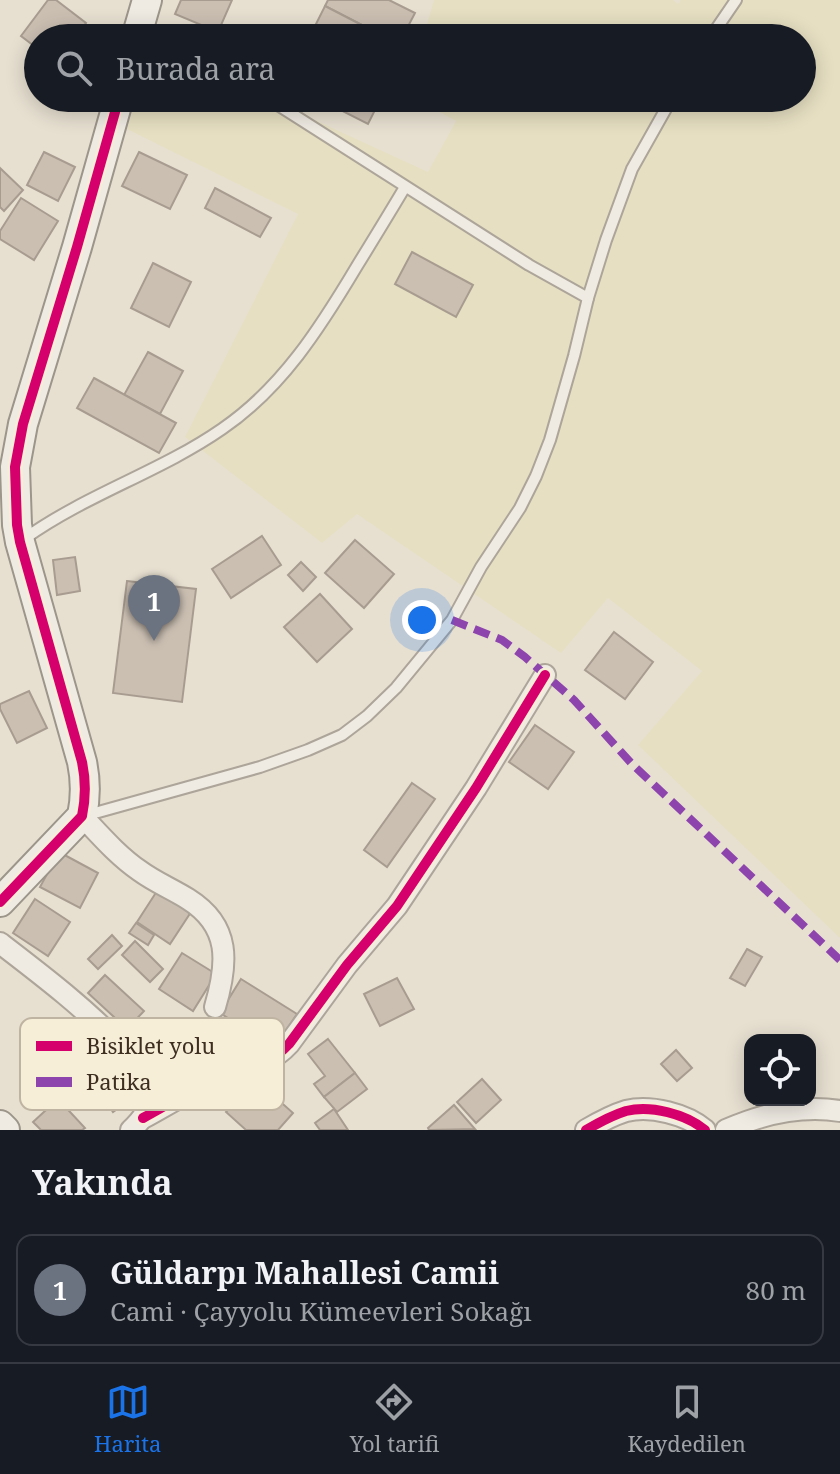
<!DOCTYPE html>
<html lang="tr">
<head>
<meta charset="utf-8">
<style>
  body { margin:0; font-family:"Noto Serif",serif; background:#20242c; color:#f1f3f6 }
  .controls { position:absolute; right:24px; bottom:24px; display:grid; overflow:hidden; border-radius:16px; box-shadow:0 4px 20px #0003 }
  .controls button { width:72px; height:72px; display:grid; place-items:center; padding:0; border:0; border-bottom:2px solid #363941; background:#171b24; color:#f1f3f6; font:40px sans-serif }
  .you { position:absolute; left:422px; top:620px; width:28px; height:28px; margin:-20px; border:6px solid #fff; border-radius:50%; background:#1a73e8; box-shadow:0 0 0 12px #1a73e833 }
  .badge { display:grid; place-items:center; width:52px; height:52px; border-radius:50%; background:#1a73e8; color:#fff; font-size:26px; font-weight:700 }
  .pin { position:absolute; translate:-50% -66px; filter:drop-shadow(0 2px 4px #0008) }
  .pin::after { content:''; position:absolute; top:42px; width:28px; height:24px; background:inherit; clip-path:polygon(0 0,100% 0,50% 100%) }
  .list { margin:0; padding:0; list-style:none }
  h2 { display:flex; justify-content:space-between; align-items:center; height:104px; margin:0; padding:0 32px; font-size:34px }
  h2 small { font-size:26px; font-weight:400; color:#9ea1a6 }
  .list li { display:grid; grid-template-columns:52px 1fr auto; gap:24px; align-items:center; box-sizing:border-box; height:112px; margin:0 16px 16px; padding:0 16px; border:2px solid #363941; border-radius:16px }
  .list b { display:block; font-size:30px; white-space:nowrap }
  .list p { margin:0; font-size:26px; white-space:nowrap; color:#9ea1a6 }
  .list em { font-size:26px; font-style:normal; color:#9ea1a6 }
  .icon { flex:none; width:44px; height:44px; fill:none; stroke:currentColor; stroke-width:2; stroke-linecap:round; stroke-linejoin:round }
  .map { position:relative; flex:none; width:840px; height:1130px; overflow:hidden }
  .search { position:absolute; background:#171b24; box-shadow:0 4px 20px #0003; left:24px; right:24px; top:24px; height:88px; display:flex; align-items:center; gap:20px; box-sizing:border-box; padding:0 28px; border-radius:44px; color:#9ea1a6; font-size:30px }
  .sheet { height:232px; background:#171b24 }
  nav { display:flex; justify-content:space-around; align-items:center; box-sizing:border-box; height:112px; border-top:2px solid #363941; background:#171b24; font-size:22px; color:#9ea1a6 }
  nav a { display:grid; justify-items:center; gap:4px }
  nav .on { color:#1a73e8 }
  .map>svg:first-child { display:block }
  .farmland { fill:#e6dfc2 }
  .building { fill:#cbbfb2; stroke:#a89c90; stroke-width:2 }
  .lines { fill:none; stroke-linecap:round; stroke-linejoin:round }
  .lane-casing { stroke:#ada599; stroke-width:14 }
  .street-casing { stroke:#ada599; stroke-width:24 }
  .secondary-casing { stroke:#9c958a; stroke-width:32 }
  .lane { stroke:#efebe3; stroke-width:10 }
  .street { stroke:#efebe3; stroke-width:20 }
  .secondary { stroke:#efebe3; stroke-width:28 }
  .quiet { stroke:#8e44ad; stroke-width:8; stroke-dasharray:16 8; stroke-linecap:butt }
  .cycleway-casing { stroke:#f7eed8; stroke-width:15 }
  .cycleway { stroke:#d6006c; stroke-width:10 }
  .key { fill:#f7eed8; stroke:#bfb4a1; stroke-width:2 }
  .key-label { font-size:22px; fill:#3d2e20 }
</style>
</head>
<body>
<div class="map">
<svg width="840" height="1130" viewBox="0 0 840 1130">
  <rect width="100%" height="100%" fill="#e7e0d1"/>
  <path class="farmland" d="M 434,0 L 673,0 L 678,4 L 681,0 L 840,0 L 840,938 L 638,745 L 702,671 L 608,598 L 561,653 L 357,514 L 322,543 L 185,437 L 298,214 L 127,129 L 136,98 L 267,98 L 428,172 L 456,121 L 414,98 L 802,98 L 802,38 L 423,38 Z"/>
  <g class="building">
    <path d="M 48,0 L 56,0 L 86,23 L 74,38 L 38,38 L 38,49 L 21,36 Z"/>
    <path d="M 181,0 L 232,0 L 218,32 L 175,14 Z"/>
    <path d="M 328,0 L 389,0 L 415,13 L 402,38 L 387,38 L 325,6 Z"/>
    <path d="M 325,6 L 387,38 L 309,38 Z"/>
    <path d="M 317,98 L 361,98 L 377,106 L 368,124 Z"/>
    <path d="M 44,152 L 75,167 L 58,201 L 27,185 Z"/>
    <path d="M 139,152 L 187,175 L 170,209 L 122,186 Z"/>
    <path d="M 0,168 L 23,190 L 4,211 L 0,207 Z"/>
    <path d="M 215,188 L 271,218 L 260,237 L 205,208 Z"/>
    <path d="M 21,198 L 58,221 L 34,260 L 0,239 L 0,231 Z"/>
    <path d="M 412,252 L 473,285 L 456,317 L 395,284 Z"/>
    <path d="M 153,263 L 191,282 L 169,327 L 131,308 Z"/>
    <path d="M 148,352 L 183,371 L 160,414 L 124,395 Z"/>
    <path d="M 94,378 L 176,423 L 159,453 L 77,408 Z"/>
    <path d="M 262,536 L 281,565 L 231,598 L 212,569 Z"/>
    <path d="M 355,540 L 394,574 L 364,608 L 325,573 Z"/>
    <path d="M 75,557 L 80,591 L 57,595 L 53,560 Z"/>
    <path d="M 301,562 L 316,577 L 303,591 L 288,575 Z"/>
    <path d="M 127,581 L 196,589 L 182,702 L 113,693 Z"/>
    <path d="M 320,594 L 352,629 L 317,662 L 284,627 Z"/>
    <path d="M 614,632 L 653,662 L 625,699 L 585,670 Z"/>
    <path d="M 29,691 L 47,728 L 17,743 L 0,709 L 0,704 Z"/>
    <path d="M 535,725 L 574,752 L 548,789 L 509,762 Z"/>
    <path d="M 412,783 L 435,799 L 387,867 L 364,850 Z"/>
    <path d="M 59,852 L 98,873 L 80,908 L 40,887 Z"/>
    <path d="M 157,891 L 191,912 L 170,944 L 137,922 Z"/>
    <path d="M 35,899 L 70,922 L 48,956 L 13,933 Z"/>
    <path d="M 136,923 L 154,935 L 148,945 L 129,933 Z"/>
    <path d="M 112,935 L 122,946 L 98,969 L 88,959 Z"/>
    <path d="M 135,941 L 163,969 L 150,982 L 122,955 Z"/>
    <path d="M 747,949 L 762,957 L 745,986 L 730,978 Z"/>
    <path d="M 182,953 L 216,974 L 193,1011 L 159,989 Z"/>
    <path d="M 105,975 L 144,1011 L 127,1029 L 88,993 Z"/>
    <path d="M 397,978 L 414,1009 L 380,1026 L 364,994 Z"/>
    <path d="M 241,979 L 297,1014 L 275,1048 L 220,1013 Z"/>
    <path d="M 328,1039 L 355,1073 L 324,1097 L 314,1084 L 325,1076 L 308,1054 Z"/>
    <path d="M 676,1050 L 692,1068 L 677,1081 L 661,1064 Z"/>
    <path d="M 112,1060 L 135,1096 L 113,1112 L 102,1095 L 90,1102 L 79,1084 Z"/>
    <path d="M 355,1073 L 367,1089 L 337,1112 L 324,1097 Z"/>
    <path d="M 255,1079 L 293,1113 L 278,1130 L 246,1130 L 226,1112 Z"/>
    <path d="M 482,1079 L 501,1100 L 476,1123 L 457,1102 Z"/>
    <path d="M 58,1099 L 85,1128 L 82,1130 L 41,1130 L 33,1122 Z"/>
    <path d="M 454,1105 L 475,1129 L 429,1130 L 428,1128 Z"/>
    <path d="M 334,1109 L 348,1130 L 320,1130 L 315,1123 Z"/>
  </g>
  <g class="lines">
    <g class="lane-casing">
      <g id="lane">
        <path d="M 142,25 L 164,38"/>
        <path d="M 710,38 L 736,0"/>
        <path d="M 267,98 L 529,265 L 588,298"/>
        <path d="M 24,539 C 87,494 160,472 222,429 C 282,388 320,328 357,266 C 373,240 389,214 405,187"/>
        <path d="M 84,816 L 260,767 L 308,750 L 342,735 L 367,716 L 396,688 L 452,620 L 481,567 L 520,508 L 536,476 L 550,440 L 574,356 L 588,298 L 606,240 L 632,169 L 672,98"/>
      </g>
    </g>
    <g class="street-casing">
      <g id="street">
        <path d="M 82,816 C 100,835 118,856 140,871 C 155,882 172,889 188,899 C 231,926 228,963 215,1007"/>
        <path d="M 0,943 C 43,976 85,1008 122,1047 C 133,1059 147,1071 150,1087 C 154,1105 143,1119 131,1130"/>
        <path d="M 143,1118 C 167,1105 191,1090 216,1079 C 243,1068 268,1067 289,1044 L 347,965 L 397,906 L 476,788 L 545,675"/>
        <path d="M 586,1130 C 598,1123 613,1115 626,1111 C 651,1105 686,1114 705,1130"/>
        <path d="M 726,1130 C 762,1114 801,1105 840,1111"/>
      </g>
    </g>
    <g class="secondary-casing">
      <g id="secondary">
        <path d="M 136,38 L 147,0"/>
        <path d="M 0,902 L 82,816 C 86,797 86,781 82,762 L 20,542 L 17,525 L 15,467 L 23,424 L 77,247 L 119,98"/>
        <path d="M 0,1125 L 5,1130"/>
      </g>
    </g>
    <use href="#lane" class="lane"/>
    <use href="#street" class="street"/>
    <use href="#secondary" class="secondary"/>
    <path class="quiet" d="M 452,620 L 502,640 L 525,657 L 574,700 L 632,764 L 840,960"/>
    <g class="cycleway-casing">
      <g id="cycleway">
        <path d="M 0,902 L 82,816 C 86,797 86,781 82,762 L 20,542 L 17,525 L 15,467 L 23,424 L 77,247 L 119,98"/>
        <path d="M 143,1118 C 167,1105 191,1090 216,1079 C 243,1068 268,1067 289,1044 L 347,965 L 397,906 L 476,788 L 545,675"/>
        <path d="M 586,1130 C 598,1123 613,1115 626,1111 C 651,1105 686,1114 705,1130"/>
      </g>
    </g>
    <use href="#cycleway" class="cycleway"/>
  </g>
  <rect x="20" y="1018" width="264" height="92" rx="12" class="key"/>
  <rect x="36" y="1041" width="36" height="10" fill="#d6006c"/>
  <rect x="36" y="1077" width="36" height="10" fill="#8e44ad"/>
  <g class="key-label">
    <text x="86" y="1054">Bisiklet yolu</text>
    <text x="86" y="1090">Patika</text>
  </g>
</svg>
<div class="controls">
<button><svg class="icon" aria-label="locate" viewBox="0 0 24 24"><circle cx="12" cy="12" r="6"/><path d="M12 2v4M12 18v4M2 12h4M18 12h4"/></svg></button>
</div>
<div class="you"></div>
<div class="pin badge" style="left:154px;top:641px;background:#6b7280">1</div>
<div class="search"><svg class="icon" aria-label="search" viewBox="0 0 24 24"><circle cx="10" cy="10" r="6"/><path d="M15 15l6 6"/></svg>Burada ara</div>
</div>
<section class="sheet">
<h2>Yakında<small></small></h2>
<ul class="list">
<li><span class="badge" style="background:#6b7280">1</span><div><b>Güldarpı Mahallesi Camii</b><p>Cami · Çayyolu Kümeevleri Sokağı</p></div><em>80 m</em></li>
</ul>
</section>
<nav>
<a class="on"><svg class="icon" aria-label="map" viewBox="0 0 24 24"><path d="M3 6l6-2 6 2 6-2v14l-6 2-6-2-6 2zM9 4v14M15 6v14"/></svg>Harita</a>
<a><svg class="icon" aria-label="directions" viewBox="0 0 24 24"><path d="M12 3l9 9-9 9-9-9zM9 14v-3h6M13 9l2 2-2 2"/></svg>Yol tarifi</a>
<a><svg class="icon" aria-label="saved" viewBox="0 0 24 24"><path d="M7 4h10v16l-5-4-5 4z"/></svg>Kaydedilen</a>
</nav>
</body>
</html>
